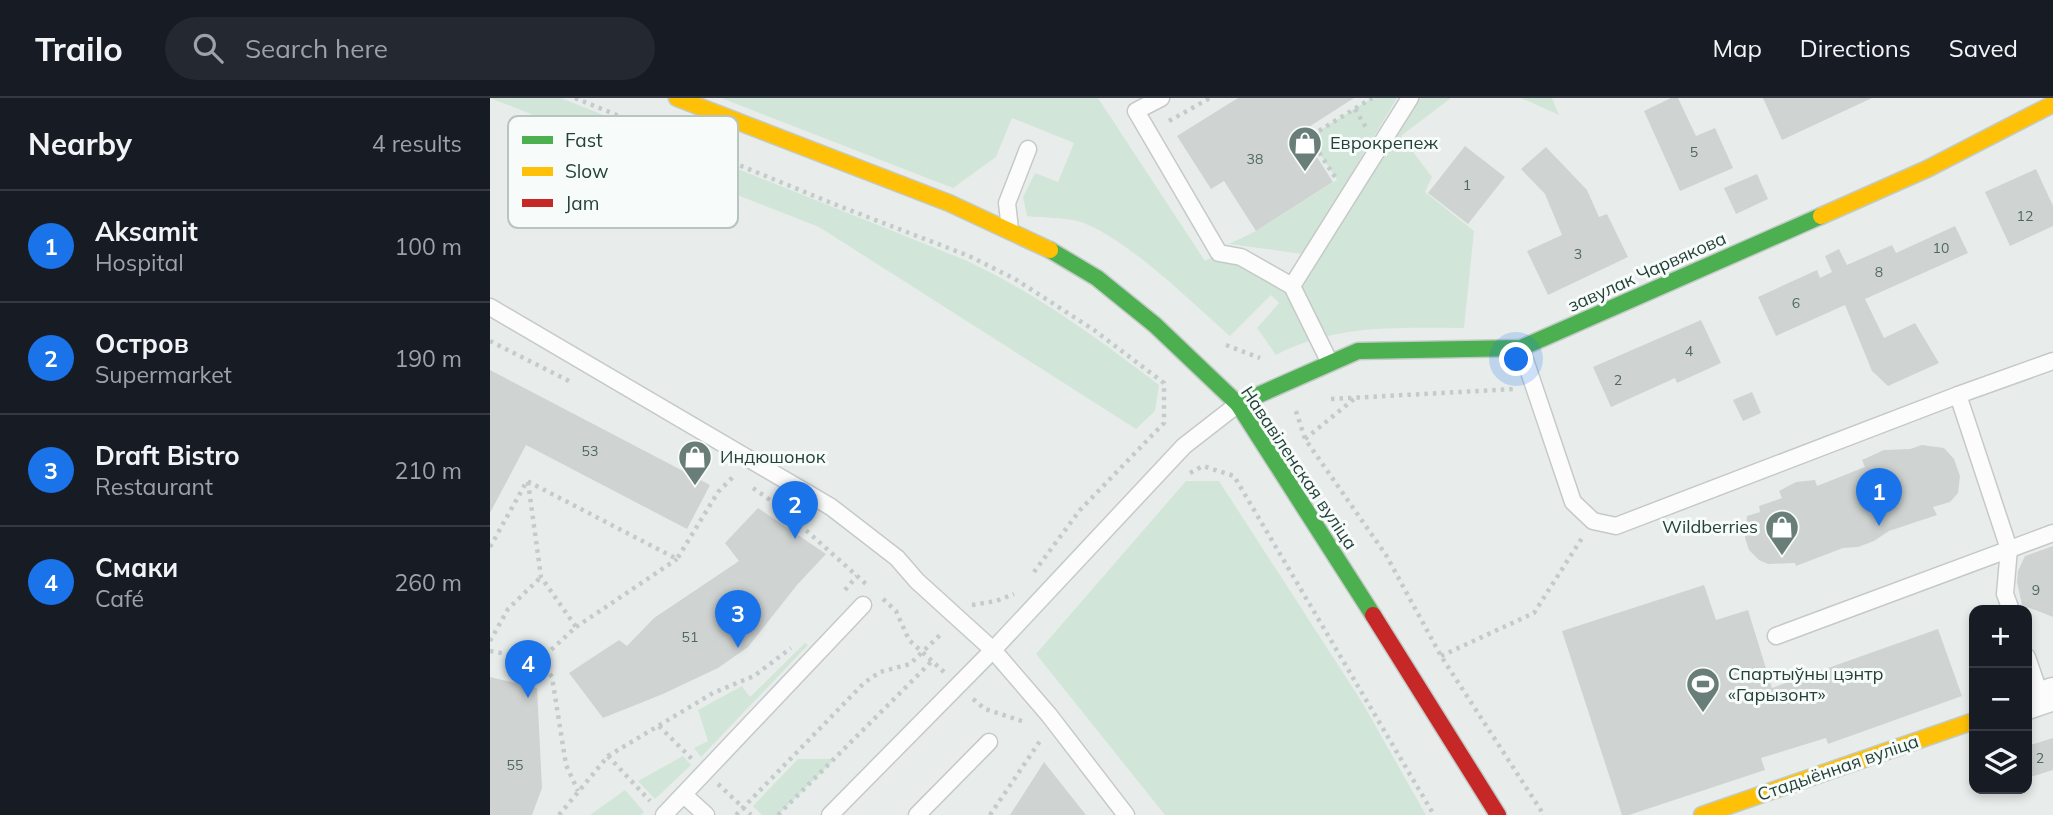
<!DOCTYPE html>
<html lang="en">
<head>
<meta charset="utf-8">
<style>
  body { margin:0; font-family:Mulish,sans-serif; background:#242831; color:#f1f3f6 }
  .controls { position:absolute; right:21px; bottom:21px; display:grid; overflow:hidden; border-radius:14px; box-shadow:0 4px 10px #0003 }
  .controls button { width:63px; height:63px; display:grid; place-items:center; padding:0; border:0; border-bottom:2px solid #363941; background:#171b24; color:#f1f3f6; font:35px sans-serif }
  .you { position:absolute; left:1027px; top:262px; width:24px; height:24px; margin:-18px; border:5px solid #fff; border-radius:50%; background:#1a73e8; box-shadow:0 0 0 10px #1a73e833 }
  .badge { display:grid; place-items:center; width:46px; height:46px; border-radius:50%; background:#1a73e8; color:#fff; font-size:23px; font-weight:700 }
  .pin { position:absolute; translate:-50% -58px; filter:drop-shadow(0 2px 4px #0008) }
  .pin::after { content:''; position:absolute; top:37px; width:24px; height:21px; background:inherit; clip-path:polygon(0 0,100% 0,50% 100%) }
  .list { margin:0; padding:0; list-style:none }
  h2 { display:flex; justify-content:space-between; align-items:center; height:91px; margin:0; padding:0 28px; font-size:30px }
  h2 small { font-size:23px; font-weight:400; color:#9ea1a6 }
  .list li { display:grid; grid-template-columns:46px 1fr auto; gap:21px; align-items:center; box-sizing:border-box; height:112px; padding:0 28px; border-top:2px solid #363941 }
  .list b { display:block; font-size:26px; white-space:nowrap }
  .list p { margin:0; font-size:23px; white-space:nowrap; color:#9ea1a6 }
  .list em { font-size:23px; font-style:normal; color:#9ea1a6 }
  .icon { flex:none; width:38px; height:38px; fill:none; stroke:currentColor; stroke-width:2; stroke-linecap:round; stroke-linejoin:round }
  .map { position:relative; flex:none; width:1563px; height:717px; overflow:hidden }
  header { display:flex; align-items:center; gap:42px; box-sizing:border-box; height:98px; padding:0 35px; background:#171b24; border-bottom:2px solid #363941 }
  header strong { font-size:33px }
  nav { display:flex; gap:38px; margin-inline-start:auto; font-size:24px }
  .search { width:490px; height:63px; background:#242831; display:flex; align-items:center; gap:18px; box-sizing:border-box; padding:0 24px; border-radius:38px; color:#9ea1a6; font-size:26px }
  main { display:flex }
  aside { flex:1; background:#171b24 }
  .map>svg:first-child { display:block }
  .green { fill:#d1e6d8 }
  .building { fill:#cfd4d2 }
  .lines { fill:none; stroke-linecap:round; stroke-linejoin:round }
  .lane-casing { stroke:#c5cac8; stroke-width:19 }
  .street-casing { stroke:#c5cac8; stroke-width:35 }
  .fast-casing { stroke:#c3cbc8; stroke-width:19 }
  .slow-casing { stroke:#c3cbc8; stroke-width:19 }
  .jam-casing { stroke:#c3cbc8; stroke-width:19 }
  .path { stroke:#c3ccca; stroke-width:4.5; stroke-dasharray:3.5 5; stroke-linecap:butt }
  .lane { stroke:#fcfcfc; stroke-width:16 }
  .street { stroke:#fcfcfc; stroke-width:32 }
  .fast { stroke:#4caf50; stroke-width:16 }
  .slow { stroke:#ffc107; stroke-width:16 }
  .jam { stroke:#c62828; stroke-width:16 }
  .labels { text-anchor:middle; stroke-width:6; stroke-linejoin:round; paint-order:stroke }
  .number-label { font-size:14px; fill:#506761 }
  .poi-label { font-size:18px; fill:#24423a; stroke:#f7fbf9; text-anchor:start }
  .street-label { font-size:18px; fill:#24423a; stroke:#f7fbf9 }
  .key { fill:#f7fbf9; stroke:#b8c4c0; stroke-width:2 }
  .key-label { font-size:19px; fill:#24423a }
</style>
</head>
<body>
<header>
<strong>Trailo</strong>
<div class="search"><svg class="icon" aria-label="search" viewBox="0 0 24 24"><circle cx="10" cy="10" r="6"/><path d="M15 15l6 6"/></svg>Search here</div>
<nav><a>Map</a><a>Directions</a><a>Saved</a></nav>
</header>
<main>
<aside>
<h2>Nearby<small>4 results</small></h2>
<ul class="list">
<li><span class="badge">1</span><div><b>Aksamit</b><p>Hospital</p></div><em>100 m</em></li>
<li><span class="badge">2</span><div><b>Остров</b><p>Supermarket</p></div><em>190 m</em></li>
<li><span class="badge">3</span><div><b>Draft Bistro</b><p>Restaurant</p></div><em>210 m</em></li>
<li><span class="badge">4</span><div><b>Смаки</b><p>Café</p></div><em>260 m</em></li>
</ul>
</aside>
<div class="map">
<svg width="1563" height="717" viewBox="0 0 1563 717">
  <rect width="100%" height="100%" fill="#e8edeb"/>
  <g class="green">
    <path d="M 0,0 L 71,0 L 475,162 C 546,195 607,240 669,287 L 665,313 L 646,331 L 329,129 Z"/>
    <path d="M 231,0 L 608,0 L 715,163 L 729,155 L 802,188 L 915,8 L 931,0 L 961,0 L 911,38 L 942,79 L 935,94 L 984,133 L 974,230 C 909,230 845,226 786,257 L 767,230 L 789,205 L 781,197 L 740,238 C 701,204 638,141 591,124 C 575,119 554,120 537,118 L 533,99 L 545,75 L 568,84 L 584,45 L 522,20 L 506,59 L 463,90 Z"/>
    <path d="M 882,0 L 907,0 L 813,156 L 739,146 L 766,133 L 847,82 L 819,39 Z"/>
    <path d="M 1031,0 L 1062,0 L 1069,17 Z"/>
    <path d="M 696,383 L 729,383 L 872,604 L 936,717 L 675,717 L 546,556 Z"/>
    <path d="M 315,545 L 318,547 L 211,659 L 204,650 L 218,643 L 208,612 L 252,588 L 260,599 Z"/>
    <path d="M 193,658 L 201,667 L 165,701 L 148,683 Z"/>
    <path d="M 308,661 L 345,661 L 288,717 L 272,717 L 263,708 Z"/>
    <path d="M 135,692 L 154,714 L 151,717 L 100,717 Z"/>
  </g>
  <g class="building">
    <path d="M 748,0 L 864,0 L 811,34 L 843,84 L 766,133 L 734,83 L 721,91 L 687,38 Z"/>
    <path d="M 1181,0 L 1188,0 L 1206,38 L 1225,30 L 1243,70 L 1190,93 L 1154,13 Z"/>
    <path d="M 1273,0 L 1382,0 L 1292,42 Z"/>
    <path d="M 975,48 L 1015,79 L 978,126 L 938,95 Z"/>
    <path d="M 1056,49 L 1097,92 L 1109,119 L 1117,116 L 1138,159 L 1058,197 L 1037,153 L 1072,137 L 1055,96 L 1031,71 Z"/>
    <path d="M 1546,71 L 1563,108 L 1563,128 L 1520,148 L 1495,94 Z"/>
    <path d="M 1267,76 L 1278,101 L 1246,116 L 1234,90 Z"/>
    <path d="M 1465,128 L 1478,155 L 1375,201 L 1394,240 L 1425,225 L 1449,265 L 1398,288 L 1382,273 L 1355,207 L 1286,238 L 1268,199 L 1327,172 L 1330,180 L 1342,174 L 1335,158 L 1349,151 L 1357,167 L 1402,147 L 1406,155 Z"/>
    <path d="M 1211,222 L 1231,265 L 1187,285 L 1185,280 L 1121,309 L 1103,269 Z"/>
    <path d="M 0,272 L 220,387 L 197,431 L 36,347 L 0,415 Z"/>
    <path d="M 1262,294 L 1271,315 L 1253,323 L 1243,302 Z"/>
    <path d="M 1432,347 L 1454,350 L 1464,361 L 1470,378 L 1468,395 L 1460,404 L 1443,409 L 1447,417 L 1399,433 L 1384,443 L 1368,449 L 1353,450 L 1306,468 L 1305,465 L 1278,466 L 1269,462 L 1259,452 L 1255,440 L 1257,418 L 1270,414 L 1269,408 L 1292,400 L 1289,393 L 1306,384 L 1325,382 L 1327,388 L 1375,369 L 1372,362 L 1394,352 L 1420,351 Z"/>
    <path d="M 268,410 L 336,456 L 307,487 L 258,549 L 228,570 L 173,596 L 113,620 L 79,575 L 129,542 L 137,548 L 164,520 L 249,463 L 235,445 Z"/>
    <path d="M 1563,448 L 1563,519 L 1532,507 L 1527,484 L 1528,473 L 1535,458 Z"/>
    <path d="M 1214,487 L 1226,522 L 1258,512 L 1282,590 L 1448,531 L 1472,598 L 1338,646 L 1336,640 L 1271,660 L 1275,672 L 1139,717 L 1132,717 L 1072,533 Z"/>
    <path d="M 0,579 L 47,590 L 52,690 L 42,717 L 0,717 Z"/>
    <path d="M 1563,640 L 1563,672 L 1537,680 L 1537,648 Z"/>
    <path d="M 554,664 L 596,717 L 520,717 Z"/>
  </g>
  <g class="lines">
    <g class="lane-casing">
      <g id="lane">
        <path d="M 671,0 L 646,13 L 729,155 L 751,159 L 802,188 L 840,265"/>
        <path d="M 520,131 L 517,105 L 538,51"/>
        <path d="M 802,188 L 920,0"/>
        <path d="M 0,209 L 341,409 L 407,460 L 427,483 L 503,552 L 559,617 L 636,717"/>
        <path d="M 1031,250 L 1083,404 L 1103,423 L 1126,428 L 1468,297 L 1563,263"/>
        <path d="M 1468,297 L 1519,451 L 1515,496 L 1521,512"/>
        <path d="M 1286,538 L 1563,435"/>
        <path d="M 1537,559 L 1551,600"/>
        <path d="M 194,697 L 216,717"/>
        <path d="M 174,717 L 373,507"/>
        <path d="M 340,717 L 503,552 L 694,348 L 748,306"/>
        <path d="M 427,717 L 499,644"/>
      </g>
    </g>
    <g class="street-casing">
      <path id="street" d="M 1537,605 L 1563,596"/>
    </g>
    <g class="fast-casing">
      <g id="fast">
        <path d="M 560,152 L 607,180 L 665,227 L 748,306 L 883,517"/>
        <path d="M 748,306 L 868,253 L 1031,250 L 1331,118"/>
      </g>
    </g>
    <g class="slow-casing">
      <g id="slow">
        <path d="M 187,0 L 459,105 L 560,152"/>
        <path d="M 1331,118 L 1437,71 L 1563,6"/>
        <path d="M 1212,717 L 1484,623"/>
      </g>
    </g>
    <g class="jam-casing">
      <path id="jam" d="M 883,517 L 1008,717"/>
    </g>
    <g class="path">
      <path d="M 85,0 L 349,108 L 479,158 L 525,181 L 604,232 L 674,285 L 674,325 L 590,412 L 544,474"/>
      <path d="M 865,11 L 877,31"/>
      <path d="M 679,23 L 720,0"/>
      <path d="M 845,79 L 819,39 L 882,0"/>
      <path d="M 0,243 L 83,285"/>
      <path d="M 736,247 L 770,260"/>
      <path d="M 841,301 L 1025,291"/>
      <path d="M 806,313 L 815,341 L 896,457 L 951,558 L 1054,717"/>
      <path d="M 815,341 L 864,301"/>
      <path d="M 700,375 L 713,368 L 744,378 L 944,717"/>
      <path d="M 38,384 L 51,479 L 86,529 L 50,562"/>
      <path d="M 263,390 L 290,409 L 376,486"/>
      <path d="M 0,449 L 37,383 L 187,461 L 228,394 L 245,377"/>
      <path d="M 355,492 L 367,478"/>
      <path d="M 393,501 L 406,513 L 419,542 L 454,574"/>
      <path d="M 482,507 L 506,503 L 524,496"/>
      <path d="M 86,529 L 187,461"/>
      <path d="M 0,543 L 18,511 L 51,479"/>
      <path d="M 0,553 L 50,562 L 62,579 L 76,667 L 88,693"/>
      <path d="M 951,558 L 1044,515 L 1092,440"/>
      <path d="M 483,601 L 495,611 L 535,624"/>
      <path d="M 169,628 L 202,661"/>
      <path d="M 118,658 L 160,703"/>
      <path d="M 228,686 L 261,717"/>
      <path d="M 69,717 L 118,658 L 223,595 L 264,578 L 301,550"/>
      <path d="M 246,717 L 374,585 L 390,574 L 420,566 L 453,534"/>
      <path d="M 288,717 L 442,563"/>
      <path d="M 500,717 L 550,643"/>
    </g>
    <use href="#lane" class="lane"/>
    <use href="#street" class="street"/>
    <use href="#fast" class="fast"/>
    <use href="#slow" class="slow"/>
    <use href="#jam" class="jam"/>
  </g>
  <defs>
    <g id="shop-pin" transform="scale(1.75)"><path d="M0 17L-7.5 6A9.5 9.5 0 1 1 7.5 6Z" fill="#697e78" stroke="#f7fbf9"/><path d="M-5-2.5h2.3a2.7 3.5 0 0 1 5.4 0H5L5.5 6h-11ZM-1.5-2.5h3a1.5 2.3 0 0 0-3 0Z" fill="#fff"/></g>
    <g id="stadium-pin" transform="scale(1.75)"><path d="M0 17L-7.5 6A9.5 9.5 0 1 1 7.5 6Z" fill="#697e78" stroke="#f7fbf9"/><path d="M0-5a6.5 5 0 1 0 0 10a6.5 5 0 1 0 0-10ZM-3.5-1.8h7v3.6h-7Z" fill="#fff"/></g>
  </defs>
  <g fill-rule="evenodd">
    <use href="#shop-pin" x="815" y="45"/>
    <use href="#shop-pin" x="205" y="359"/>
    <use href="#shop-pin" x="1292" y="429"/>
    <use href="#stadium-pin" x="1213" y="586"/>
  </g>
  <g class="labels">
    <g class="number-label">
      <text x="1204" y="59">5</text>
      <text x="765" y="66">38</text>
      <text x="977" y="92">1</text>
      <text x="1535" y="123">12</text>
      <text x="1451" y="155">10</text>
      <text x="1088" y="161">3</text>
      <text x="1389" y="179">8</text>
      <text x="1306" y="210">6</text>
      <text x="1199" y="258">4</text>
      <text x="1128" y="287">2</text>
      <text x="100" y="358">53</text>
      <text x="1546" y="497">9</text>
      <text x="200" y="544">51</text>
      <text x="1550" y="665">2</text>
      <text x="25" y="672">55</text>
    </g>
    <g class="poi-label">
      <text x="840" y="51">Еврокрепеж</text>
      <text x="230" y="365">Индюшонок</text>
      <text x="1268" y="435" text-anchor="end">Wildberries</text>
      <text x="1238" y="582">Спартыўны цэнтр<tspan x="1238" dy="21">«Гарызонт»</tspan></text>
    </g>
    <g class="street-label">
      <text transform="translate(1157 174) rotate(-24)" y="6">завулак Чарвякова</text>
      <text transform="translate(809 370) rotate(56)" y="6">Нававіленская вуліца</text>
      <text transform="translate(1348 670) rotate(-19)" y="6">Стадыённая вуліца</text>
    </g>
  </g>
  <rect x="18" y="18" width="230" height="112" rx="10" class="key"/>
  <rect x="32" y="38" width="31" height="8" fill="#4caf50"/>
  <rect x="32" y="69" width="31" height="9" fill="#ffc107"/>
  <rect x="32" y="101" width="31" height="8" fill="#c62828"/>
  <g class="key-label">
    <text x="75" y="49">Fast</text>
    <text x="75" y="80">Slow</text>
    <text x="75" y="112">Jam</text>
  </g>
</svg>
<div class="controls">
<button>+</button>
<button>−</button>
<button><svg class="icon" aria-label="layers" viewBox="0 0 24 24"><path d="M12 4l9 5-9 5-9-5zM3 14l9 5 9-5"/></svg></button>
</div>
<div class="you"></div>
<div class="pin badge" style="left:1389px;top:428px">1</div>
<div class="pin badge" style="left:305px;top:441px">2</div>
<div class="pin badge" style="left:248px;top:550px">3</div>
<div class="pin badge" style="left:38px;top:600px">4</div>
</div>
</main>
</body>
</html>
